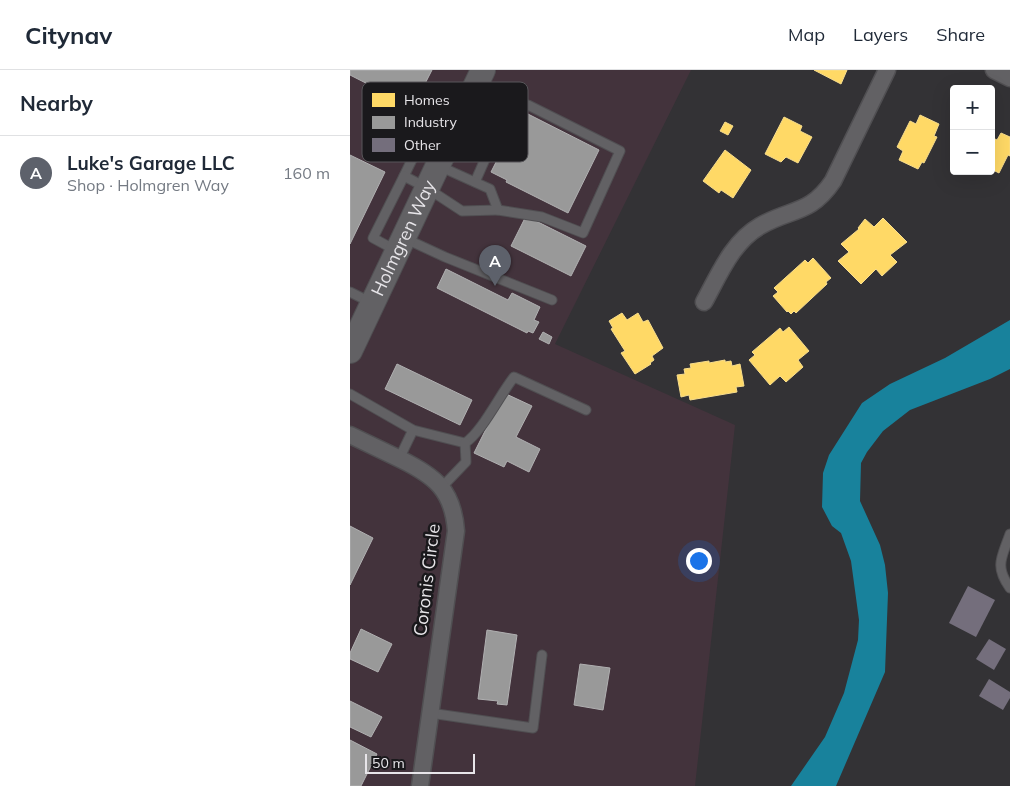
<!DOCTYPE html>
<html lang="en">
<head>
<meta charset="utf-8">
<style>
  body { margin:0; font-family:Mulish,sans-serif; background:#f6f6f7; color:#1f2937 }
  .controls { position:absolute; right:15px; top:15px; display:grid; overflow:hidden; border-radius:5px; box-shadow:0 5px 20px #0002 }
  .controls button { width:45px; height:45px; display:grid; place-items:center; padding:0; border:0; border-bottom:1px solid #e0e1e3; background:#fff; color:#1f2937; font:25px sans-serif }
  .scale { position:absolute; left:15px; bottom:12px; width:110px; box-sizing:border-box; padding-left:5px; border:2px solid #e7e5e9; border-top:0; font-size:14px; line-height:18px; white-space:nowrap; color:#e7e5e9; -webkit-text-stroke:4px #1a191c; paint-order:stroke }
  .you { position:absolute; left:348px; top:490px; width:18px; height:18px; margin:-12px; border:4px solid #fff; border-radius:50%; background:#1a73e8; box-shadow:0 0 0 8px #1a73e833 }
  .badge { display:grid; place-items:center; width:32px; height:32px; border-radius:50%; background:#5d616b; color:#fff; font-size:16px; font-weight:700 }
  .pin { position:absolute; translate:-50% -41px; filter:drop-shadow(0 1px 2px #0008) }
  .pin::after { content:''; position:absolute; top:26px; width:18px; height:15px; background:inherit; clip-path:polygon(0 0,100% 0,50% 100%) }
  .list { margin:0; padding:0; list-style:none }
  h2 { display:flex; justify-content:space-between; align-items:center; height:65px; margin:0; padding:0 20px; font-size:21px }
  h2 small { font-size:16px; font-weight:400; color:#747a83 }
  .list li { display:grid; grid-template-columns:32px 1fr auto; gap:15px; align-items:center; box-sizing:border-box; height:75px; padding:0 20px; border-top:1px solid #e0e1e3 }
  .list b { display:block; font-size:19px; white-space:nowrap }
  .list p { margin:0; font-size:16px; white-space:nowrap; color:#747a83 }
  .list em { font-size:16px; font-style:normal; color:#747a83 }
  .map { position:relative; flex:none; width:660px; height:716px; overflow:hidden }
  header { display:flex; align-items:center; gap:30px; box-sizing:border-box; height:70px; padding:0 25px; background:#fff; border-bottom:1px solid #e0e1e3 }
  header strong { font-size:24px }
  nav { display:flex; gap:28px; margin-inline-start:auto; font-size:18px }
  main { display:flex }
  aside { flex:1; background:#fff }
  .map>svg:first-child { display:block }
  .industrial { fill:#43333c }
  .water { fill:#18829c }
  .homes { fill:#ffd966; stroke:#f8dd8d }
  .industry { fill:#999; stroke:#b0b0b1 }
  .building { fill:#746e7c }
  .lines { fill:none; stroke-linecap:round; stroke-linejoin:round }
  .lane-casing { stroke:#504f52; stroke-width:11 }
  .street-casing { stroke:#504f52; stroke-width:19 }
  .secondary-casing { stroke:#504f52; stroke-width:26 }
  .lane { stroke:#626164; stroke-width:9 }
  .street { stroke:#626164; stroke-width:16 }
  .secondary { stroke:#626164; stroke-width:24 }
  .labels { text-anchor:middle; stroke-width:5; stroke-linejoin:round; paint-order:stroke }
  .street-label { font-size:18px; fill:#e7e5e9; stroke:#1a191c }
  .key { fill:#1a191c; stroke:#58565a; stroke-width:1 }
  .key-label { font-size:14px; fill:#e7e5e9 }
</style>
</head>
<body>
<header>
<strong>Citynav</strong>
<nav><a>Map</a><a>Layers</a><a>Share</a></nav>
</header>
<main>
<aside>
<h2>Nearby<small></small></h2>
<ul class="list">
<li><span class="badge">A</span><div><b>Luke's Garage LLC</b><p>Shop · Holmgren Way</p></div><em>160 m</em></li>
</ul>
</aside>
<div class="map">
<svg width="660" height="716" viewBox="0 0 660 716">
  <rect width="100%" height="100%" fill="#333235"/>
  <path class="industrial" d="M 0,0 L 341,0 L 205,274 L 385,355 L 345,716 L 0,716 Z"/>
  <path class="water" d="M 660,250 L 660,299 L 640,309 L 560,340 L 533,361 L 517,382 L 511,393 L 510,431 L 530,475 L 535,495 L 538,523 L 535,602 L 486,716 L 441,716 L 475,667 L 494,623 L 508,570 L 509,550 L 501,491 L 491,463 L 482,456 L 472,437 L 473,403 L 479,385 L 512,333 L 540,314 L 595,288 Z"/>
  <g class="homes">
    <path d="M 464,0 L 497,0 L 491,14 Z"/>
    <path d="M 570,45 L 589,54 L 584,66 L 587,67 L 574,93 L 572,92 L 568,99 L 549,90 L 553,81 L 547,77 L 560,51 L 566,54 Z"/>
    <path d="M 434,47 L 452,56 L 450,61 L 462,67 L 448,93 L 436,87 L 431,92 L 415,84 Z"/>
    <path d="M 375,52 L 383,56 L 378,65 L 370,61 Z"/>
    <path d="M 651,63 L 660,67 L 660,86 L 658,85 L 649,103 L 641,99 L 641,67 L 647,70 Z"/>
    <path d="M 375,80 L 401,100 L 383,128 L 371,120 L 369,123 L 353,111 Z"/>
    <path d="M 533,148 L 557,172 L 540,185 L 547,192 L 532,206 L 526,199 L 511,214 L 488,191 L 499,182 L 491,174 L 509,159 L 508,158 L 515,149 L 524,157 Z"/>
    <path d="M 463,188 L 481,208 L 476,212 L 477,214 L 446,243 L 444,241 L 441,244 L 438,241 L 437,242 L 423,226 L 428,222 L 424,218 L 455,190 L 458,193 Z"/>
    <path d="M 272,243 L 277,250 L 288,243 L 293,252 L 298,250 L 313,278 L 302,286 L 304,290 L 300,293 L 301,294 L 285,304 L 271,283 L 275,281 L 261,259 L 263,258 L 259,251 Z"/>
    <path d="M 439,257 L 459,281 L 448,290 L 453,297 L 436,312 L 430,306 L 420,315 L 399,290 L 405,285 L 402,282 L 430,258 L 433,262 Z"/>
    <path d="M 375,290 L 375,292 L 381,291 L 382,296 L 390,294 L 394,316 L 386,317 L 387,322 L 340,330 L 339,325 L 331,327 L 327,305 L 335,304 L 334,299 L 341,298 L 340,294 L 359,291 L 359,293 Z"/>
  </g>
  <g class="industry">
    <path d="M 0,0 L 82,0 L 63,37 L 0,5 Z"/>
    <path d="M 172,41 L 249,80 L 218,143 L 156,112 L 157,110 L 141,102 Z"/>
    <path d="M 0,85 L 35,102 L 0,174 Z"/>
    <path d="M 176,146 L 236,176 L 221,206 L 161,176 Z"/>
    <path d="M 96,199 L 158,230 L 162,223 L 190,237 L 184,250 L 189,252 L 183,263 L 178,261 L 177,263 L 87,218 Z"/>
    <path d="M 193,262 L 202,267 L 199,274 L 189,269 Z"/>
    <path d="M 47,294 L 122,330 L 110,355 L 35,319 Z"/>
    <path d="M 154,323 L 182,336 L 166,367 L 190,379 L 179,402 L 157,391 L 154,397 L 124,383 Z"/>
    <path d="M 0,456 L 23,468 L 0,515 Z"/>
    <path d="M 11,559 L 42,574 L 28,602 L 0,589 L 0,583 Z"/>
    <path d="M 137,560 L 167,565 L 157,635 L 147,634 L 148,631 L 128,629 Z"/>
    <path d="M 230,594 L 260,598 L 253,640 L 224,635 Z"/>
    <path d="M 0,631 L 32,647 L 21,667 L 0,657 Z"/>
    <path d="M 0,670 L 27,684 L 11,716 L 0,716 Z"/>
  </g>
  <g class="building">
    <path d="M 618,516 L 645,530 L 626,567 L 599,553 Z"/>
    <path d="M 639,569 L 656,579 L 644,600 L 626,589 Z"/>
    <path d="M 639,609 L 660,622 L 660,628 L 653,640 L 629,626 Z"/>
  </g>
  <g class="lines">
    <g class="lane-casing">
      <g id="lane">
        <path d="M 54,106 L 74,65 L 95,77"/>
        <path d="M 125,112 L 159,35 L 125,19"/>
        <path d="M 148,140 L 192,147 L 233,163 L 270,81 L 178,35 L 159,35"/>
        <path d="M 54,168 L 95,187 L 202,230"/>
        <path d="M 47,181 L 23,168 L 54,106 L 77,118 L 112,141 L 148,140 L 140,119 L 89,96"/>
        <path d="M 0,222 L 22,233"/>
        <path d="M 0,324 L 63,360 L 115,373 C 132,362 149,326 164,307 L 236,340"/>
        <path d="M 49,389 L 63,360"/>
        <path d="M 92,417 L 116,392 L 115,373"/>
        <path d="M 660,464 C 652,487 644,496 660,518"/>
        <path d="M 80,643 L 183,658 L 192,585"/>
      </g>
    </g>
    <g class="street-casing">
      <g id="street">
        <path d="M 644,0 L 660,8"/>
        <path d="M 354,232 C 369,205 382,172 410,156 C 441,138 460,145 483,111 L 537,0"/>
        <path d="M 0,365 C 17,373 33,381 50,389 C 85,406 103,420 106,461 L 70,716"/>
      </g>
    </g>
    <g class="secondary-casing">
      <g id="secondary">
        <path id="s1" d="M 0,281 L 133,0"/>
      </g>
    </g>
    <use href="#lane" class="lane"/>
    <use href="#street" class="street"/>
    <use href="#secondary" class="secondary"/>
  </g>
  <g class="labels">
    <g class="street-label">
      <text dy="6" stroke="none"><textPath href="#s1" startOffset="125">Holmgren Way</textPath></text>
      <text transform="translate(77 510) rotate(-83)" y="6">Coronis Circle</text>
    </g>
  </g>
  <rect x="12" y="12" width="166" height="80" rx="8" class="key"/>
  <rect x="22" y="23" width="23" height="14" fill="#ffd966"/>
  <rect x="22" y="46" width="23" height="13" fill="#999"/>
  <rect x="22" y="68" width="23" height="14" fill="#746e7c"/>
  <g class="key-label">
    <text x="54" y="35">Homes</text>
    <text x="54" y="57">Industry</text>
    <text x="54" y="80">Other</text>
  </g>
</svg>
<div class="controls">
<button>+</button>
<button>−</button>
</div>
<div class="scale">50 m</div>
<div class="you"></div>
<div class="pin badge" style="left:145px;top:216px">A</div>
</div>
</main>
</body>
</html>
